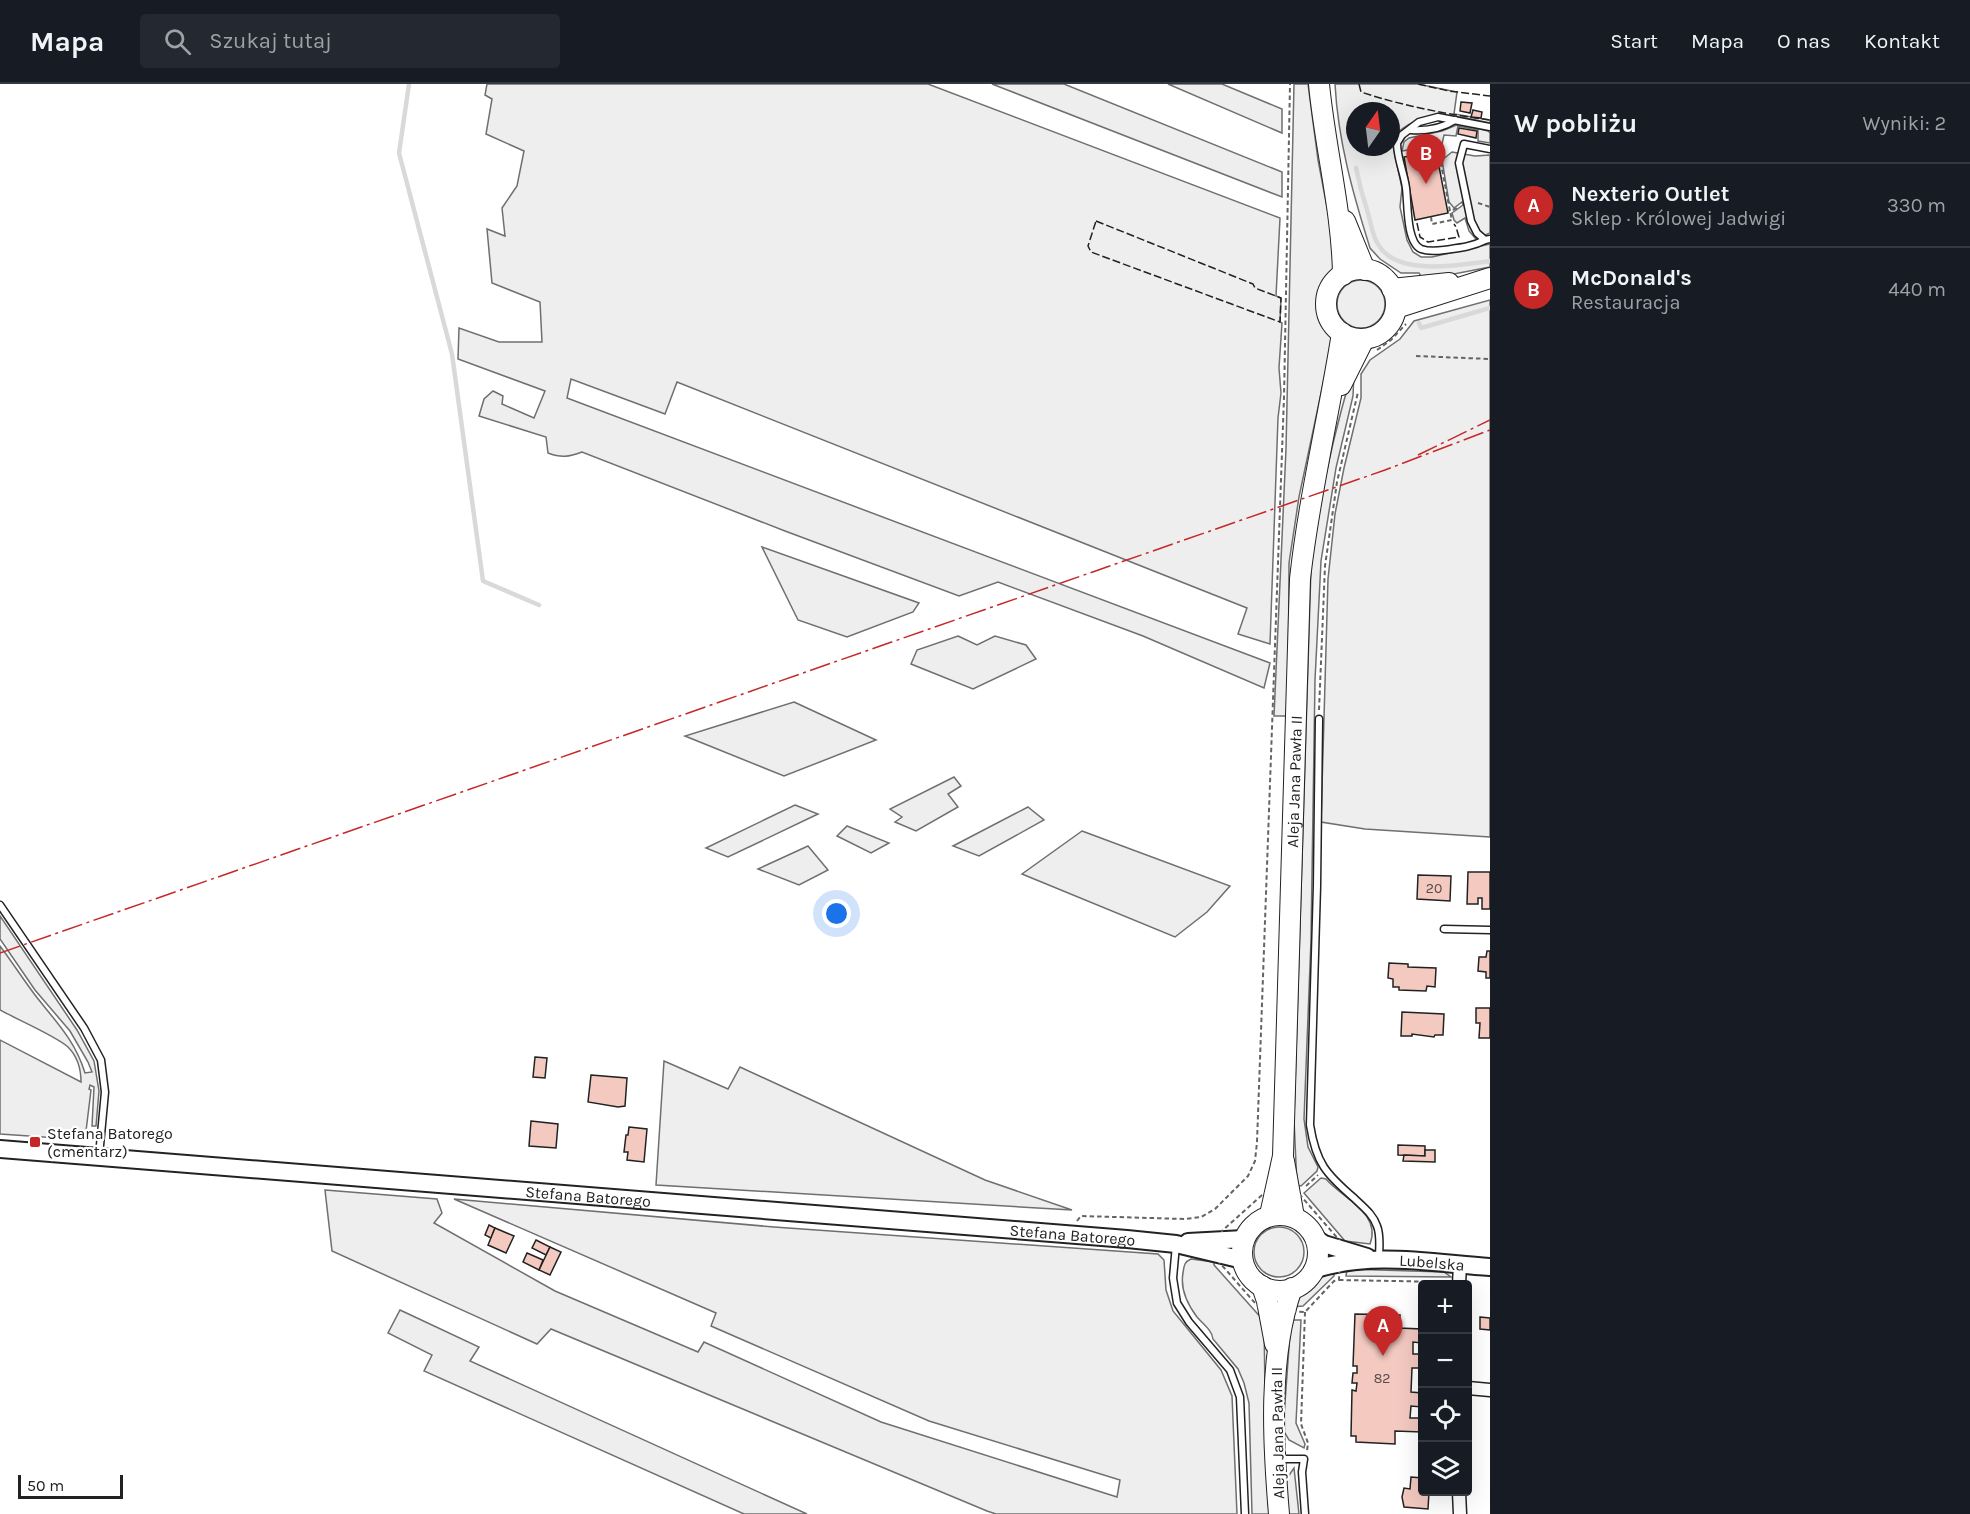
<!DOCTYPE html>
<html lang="pl">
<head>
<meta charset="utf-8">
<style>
  body { margin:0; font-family:Karla,sans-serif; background:#242831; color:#f1f3f6 }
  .controls { position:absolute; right:18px; bottom:18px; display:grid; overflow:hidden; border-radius:6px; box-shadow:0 6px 24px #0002 }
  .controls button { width:54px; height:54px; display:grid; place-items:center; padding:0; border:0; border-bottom:2px solid #363941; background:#171b24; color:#f1f3f6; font:30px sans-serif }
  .compass { position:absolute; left:1346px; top:18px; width:54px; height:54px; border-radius:50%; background:#171b24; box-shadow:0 6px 24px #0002; rotate:14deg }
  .scale { position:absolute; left:18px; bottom:15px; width:105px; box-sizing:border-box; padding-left:6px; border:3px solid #222; border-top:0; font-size:16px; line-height:21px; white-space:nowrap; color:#222; -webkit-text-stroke:4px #fff; paint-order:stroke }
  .you { position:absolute; left:837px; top:830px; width:21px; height:21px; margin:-15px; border:4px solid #fff; border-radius:50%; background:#1a73e8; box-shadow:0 0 0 9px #1a73e833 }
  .badge { display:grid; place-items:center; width:39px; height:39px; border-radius:50%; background:#c62828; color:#fff; font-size:20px; font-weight:700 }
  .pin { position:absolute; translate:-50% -50px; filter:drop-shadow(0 2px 3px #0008) }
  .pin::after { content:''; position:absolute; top:32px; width:21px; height:18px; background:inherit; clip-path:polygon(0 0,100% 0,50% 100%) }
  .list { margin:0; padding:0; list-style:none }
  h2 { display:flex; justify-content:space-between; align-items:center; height:78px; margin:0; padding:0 24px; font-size:26px }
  h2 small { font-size:20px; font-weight:400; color:#9ea1a6 }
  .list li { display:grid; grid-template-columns:39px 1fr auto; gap:18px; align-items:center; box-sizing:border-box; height:84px; padding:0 24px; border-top:2px solid #363941 }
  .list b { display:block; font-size:22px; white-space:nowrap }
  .list p { margin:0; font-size:20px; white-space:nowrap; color:#9ea1a6 }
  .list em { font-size:20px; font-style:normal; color:#9ea1a6 }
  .icon { flex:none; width:33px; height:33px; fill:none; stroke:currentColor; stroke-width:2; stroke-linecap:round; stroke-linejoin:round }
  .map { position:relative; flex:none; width:1490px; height:1430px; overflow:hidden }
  header { display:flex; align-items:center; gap:36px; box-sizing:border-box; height:84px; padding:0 30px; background:#171b24; border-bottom:2px solid #363941 }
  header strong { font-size:28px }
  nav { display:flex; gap:33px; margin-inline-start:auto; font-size:21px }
  .search { width:420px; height:54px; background:#242831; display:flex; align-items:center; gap:15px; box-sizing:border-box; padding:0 21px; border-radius:6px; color:#9ea1a6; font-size:22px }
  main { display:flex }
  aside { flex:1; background:#171b24 }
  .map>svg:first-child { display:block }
  .green { fill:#eee; stroke:#6f6f6f; stroke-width:1.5; fill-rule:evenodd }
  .parking { fill:#ededed; stroke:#6f6f6f; stroke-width:1.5 }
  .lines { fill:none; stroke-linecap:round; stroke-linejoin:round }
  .stream { stroke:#d9d9d9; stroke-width:4.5 }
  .building { fill:#f3c9c0; stroke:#222; stroke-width:1.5 }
  .service-casing { stroke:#222; stroke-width:9 }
  .minor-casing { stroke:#222; stroke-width:15 }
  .tertiary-casing { stroke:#222; stroke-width:20 }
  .primary-casing { stroke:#222; stroke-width:22 }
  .path { stroke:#646464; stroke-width:2; stroke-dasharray:4.5 3; stroke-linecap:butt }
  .service { stroke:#fff; stroke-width:6 }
  .minor { stroke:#fff; stroke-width:12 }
  .tertiary { stroke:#fff; stroke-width:16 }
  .primary { stroke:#fff; stroke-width:20 }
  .fence { stroke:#222; stroke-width:1.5; stroke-dasharray:8 3; stroke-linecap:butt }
  .power { stroke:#c62828; stroke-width:1.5; stroke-dasharray:21 4.5 3 4.5; stroke-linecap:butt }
  .poi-dot { fill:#c62828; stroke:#fff; stroke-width:2 }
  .labels { text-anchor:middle; stroke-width:4.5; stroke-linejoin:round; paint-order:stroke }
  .number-label { font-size:14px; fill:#564c4a }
  .street-label { font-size:16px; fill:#222; stroke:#fff }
  .poi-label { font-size:16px; fill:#222; stroke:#fff; text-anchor:start }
</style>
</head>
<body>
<header>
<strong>Mapa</strong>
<div class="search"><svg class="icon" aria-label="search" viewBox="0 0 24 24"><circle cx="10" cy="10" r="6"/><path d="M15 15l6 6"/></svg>Szukaj tutaj</div>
<nav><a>Start</a><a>Mapa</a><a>O nas</a><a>Kontakt</a></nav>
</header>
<main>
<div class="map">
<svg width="1490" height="1430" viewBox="0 0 1490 1430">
  <rect width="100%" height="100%" fill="#fff"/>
  <g class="green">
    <path d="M 487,0 L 928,0 L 1280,134 L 1276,212 L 1281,214 L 1280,238 L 1282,239 L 1279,284 L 1281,309 L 1278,334 L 1270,560 L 1238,550 L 1247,524 L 677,298 L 665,330 L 571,295 L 567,314 L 1270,579 L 1264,604 L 1143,552 L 998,498 L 959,512 L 785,447 L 582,368 C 569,373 561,374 548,369 L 546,353 L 479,332 L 484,315 L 493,307 L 503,312 L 502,320 L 534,334 L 545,307 L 458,275 L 459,244 L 499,258 L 542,258 L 540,218 L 492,199 L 487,145 L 505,152 L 502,124 L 517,102 L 524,67 L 486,50 L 492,15 L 485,11 Z"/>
    <path d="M 992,0 L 1064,0 L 1282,88 L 1282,113 Z"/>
    <path d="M 1168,0 L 1222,0 L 1282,25 L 1282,49 Z"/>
    <path d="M 1294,0 L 1308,0 L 1318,76 L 1336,171 C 1335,183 1332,189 1326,198 C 1313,217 1324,235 1333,253 L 1299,413 L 1289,479 L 1288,632 L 1274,632 L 1286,365 Z"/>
    <path d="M 1335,0 L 1418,0 L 1457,8 L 1454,30 L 1490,36 L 1490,39 C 1461,33 1435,25 1408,41 C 1400,46 1395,49 1392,57 L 1402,104 L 1400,123 L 1407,156 L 1413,168 L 1421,173 L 1432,173 L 1490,160 L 1490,183 L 1423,196 L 1419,189 L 1401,189 L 1380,175 L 1370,164 C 1353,110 1338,57 1335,0 ZM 1355,27 L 1391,27 L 1391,63 L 1355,63 Z"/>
    <path d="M 1459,40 L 1488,47 L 1490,49 L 1490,59 L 1478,57 L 1478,46 L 1458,42 L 1456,52 L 1444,51 L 1442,60 L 1402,67 L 1404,58 L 1409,54 L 1442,47 Z"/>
    <circle cx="1361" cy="220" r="24"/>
    <path d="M 1490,216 L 1490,753 L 1365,745 L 1321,738 L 1328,495 L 1335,430 L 1344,384 L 1361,314 L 1361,290 L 1370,276 L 1400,255 L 1414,237 Z"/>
    <path d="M 1352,288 L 1354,289 L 1353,312 L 1336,384 L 1321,477 L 1315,596 L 1311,856 L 1304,1035 L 1308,1063 L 1318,1083 L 1317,1087 L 1301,1102 L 1297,1101 L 1294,1036 L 1311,484 C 1318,417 1333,353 1352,288 Z"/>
    <path d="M 762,463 L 919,519 L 913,528 L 847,553 L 798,536 Z"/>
    <path d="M 958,552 L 977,561 L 995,552 L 1026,561 L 1036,575 L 973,605 L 911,580 L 917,566 Z"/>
    <path d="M 794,618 L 876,656 L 784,692 L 685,652 Z"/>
    <path d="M 954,693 L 961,702 L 948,710 L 958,723 L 916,747 L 895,738 L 902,733 L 890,725 Z"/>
    <path d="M 795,721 L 818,730 L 728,773 L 706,764 Z"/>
    <path d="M 1028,723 L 1044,736 L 979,772 L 953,762 Z"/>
    <path d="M 847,742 L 889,759 L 871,769 L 837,752 Z"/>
    <path d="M 1082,747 L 1230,802 L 1207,828 L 1175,853 L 1022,790 Z"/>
    <path d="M 808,762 L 828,786 L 799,801 L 758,785 Z"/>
    <path d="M 0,832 L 77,946 L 94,977 L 99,1007 L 96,1042 L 92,1042 L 94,1003 L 90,1001 L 89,1005 L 91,1006 L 86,1047 L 72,1055 L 0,1050 L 0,956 L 81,998 C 81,985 77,972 68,963 C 56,952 16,935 0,926 L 0,862 C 12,878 23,895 35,911 C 56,938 75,956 85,989 L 92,988 L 88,978 L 70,947 L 35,906 L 0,855 Z"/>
    <path d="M 664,977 L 728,1005 L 740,983 L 985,1096 L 1072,1126 L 656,1101 Z"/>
    <path d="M 1321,1094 L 1326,1095 C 1342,1114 1382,1129 1370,1160 L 1345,1157 L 1304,1109 Z"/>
    <path d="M 325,1106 L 437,1115 L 442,1129 L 434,1139 L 555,1207 L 698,1268 L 704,1258 L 881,1338 L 1117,1413 L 1120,1396 L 929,1337 L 711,1242 L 716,1229 L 454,1115 L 774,1143 L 1158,1170 L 1164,1176 L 1166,1206 L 1173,1227 L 1221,1286 L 1232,1312 L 1237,1430 L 996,1430 L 987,1427 L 551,1245 L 537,1260 L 332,1167 Z"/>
    <circle cx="1279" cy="1168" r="25"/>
    <path d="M 1191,1175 L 1214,1178 L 1214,1181 L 1264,1237 L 1266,1382 L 1269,1430 L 1252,1430 L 1249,1319 L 1244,1299 L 1238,1285 L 1213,1255 C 1212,1246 1203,1240 1197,1233 C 1188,1221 1180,1205 1183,1189 C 1184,1182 1184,1178 1191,1175 Z"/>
    <path d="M 1347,1185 L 1444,1188 L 1451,1193 L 1346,1192 Z"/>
    <path d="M 1334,1187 L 1334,1192 L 1303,1222 L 1292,1223 C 1299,1207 1318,1192 1334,1187 Z"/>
    <path d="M 400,1226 L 479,1263 L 470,1277 L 807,1430 L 744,1430 L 424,1287 L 432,1271 L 388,1249 Z"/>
    <path d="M 1291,1236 L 1301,1236 L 1296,1339 L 1305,1360 L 1304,1364 L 1289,1356 L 1283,1346 Z"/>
    <path d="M 1294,1384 L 1299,1430 L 1287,1430 C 1285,1412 1282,1399 1294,1384 Z"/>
  </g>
  <path class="parking" d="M 1452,68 L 1475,72 L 1490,71 L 1490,149 L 1476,155 L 1469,147 L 1465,134 L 1457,139 L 1454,136 L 1452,129 L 1463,121 L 1462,118 L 1454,124 L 1449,118 L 1442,76 Z"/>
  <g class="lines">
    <g class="stream">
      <path d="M 409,0 L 399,69 L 452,270 L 483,497 L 539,521"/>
      <path d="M 1356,84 C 1359,99 1363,114 1368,129 C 1371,139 1372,151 1378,160 C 1396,193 1459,181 1490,177"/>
      <path d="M 1419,239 L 1421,244 L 1490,224"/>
    </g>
  </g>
  <g class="building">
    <path d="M 1461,18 L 1472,19 L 1470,29 L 1460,27 Z"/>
    <path d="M 1473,26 L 1482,28 L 1481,34 L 1471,33 Z"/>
    <path d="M 1459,44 L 1477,47 L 1476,54 L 1458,50 Z"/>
    <path d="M 1436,67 L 1448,129 L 1415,136 L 1404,73 Z"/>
    <path d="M 1468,788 L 1490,788 L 1490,825 L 1482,825 L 1482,814 L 1478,814 L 1478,820 L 1467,820 Z"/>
    <path d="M 1418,791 L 1451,792 L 1450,817 L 1417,815 Z"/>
    <path d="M 1487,867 L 1490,867 L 1490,894 L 1486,894 L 1486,888 L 1478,887 L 1479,873 L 1486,873 Z"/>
    <path d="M 1389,879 L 1408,880 L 1408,883 L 1436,884 L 1435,903 L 1427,902 L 1426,907 L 1399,906 L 1399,903 L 1393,903 L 1393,895 L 1388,894 Z"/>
    <path d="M 1476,924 L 1490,924 L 1490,954 L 1479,954 L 1480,939 L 1476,939 Z"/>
    <path d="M 1402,928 L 1444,930 L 1443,951 L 1435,951 L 1434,953 L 1412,950 L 1412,952 L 1401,952 Z"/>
    <path d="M 535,973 L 547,974 L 545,994 L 533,993 Z"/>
    <path d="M 591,991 L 627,994 L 625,1022 L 618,1023 L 588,1018 Z"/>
    <path d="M 531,1037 L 558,1040 L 556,1064 L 529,1062 Z"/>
    <path d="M 629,1043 L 647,1045 L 644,1078 L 627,1076 L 628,1068 L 624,1068 L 626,1051 L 628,1051 Z"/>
    <path d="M 1398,1061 L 1425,1062 L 1425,1072 L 1398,1071 Z"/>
    <path d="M 1425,1066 L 1435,1066 L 1435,1078 L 1403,1077 L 1404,1071 L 1425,1072 Z"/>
    <path d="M 489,1141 L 495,1144 L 491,1154 L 485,1151 Z"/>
    <path d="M 495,1144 L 514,1152 L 506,1169 L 488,1161 Z"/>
    <path d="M 536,1156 L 550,1163 L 546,1171 L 532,1164 Z"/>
    <path d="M 550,1163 L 561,1168 L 550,1191 L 539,1186 Z"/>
    <path d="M 527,1169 L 543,1176 L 539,1186 L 523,1178 Z"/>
    <path d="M 1355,1230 L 1400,1231 L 1399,1244 L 1422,1245 L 1422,1259 L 1413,1258 L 1413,1270 L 1422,1270 L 1422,1284 L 1412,1284 L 1411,1308 L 1422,1309 L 1422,1323 L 1411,1322 L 1410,1334 L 1422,1334 L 1422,1348 L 1395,1347 L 1395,1360 L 1356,1358 L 1356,1352 L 1351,1352 L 1352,1306 L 1356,1307 L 1357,1299 L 1352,1299 L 1353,1289 L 1357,1289 L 1357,1282 L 1353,1282 Z"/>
    <path d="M 1480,1233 L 1490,1234 L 1490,1246 L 1480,1245 Z"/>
    <path d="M 1411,1393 L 1422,1394 L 1422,1408 L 1429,1408 L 1428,1425 L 1404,1423 L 1402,1413 L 1404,1404 L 1410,1405 Z"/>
  </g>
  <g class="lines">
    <g class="service-casing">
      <g id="service">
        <path d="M 1411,46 C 1427,47 1441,45 1455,36"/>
        <path d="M 1490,65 L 1464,60 L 1459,79 L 1471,137 L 1477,149 L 1485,156 L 1490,155"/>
        <path d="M 1485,156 C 1472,163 1458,164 1444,166 C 1437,167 1429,168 1421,165 C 1406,158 1408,119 1406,104 C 1404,89 1397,74 1397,59 L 1402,51 L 1419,38 L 1438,33 L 1490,43"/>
        <path d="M 1319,635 L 1317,802 L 1310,1041 C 1316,1079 1326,1090 1354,1114 C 1363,1123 1373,1130 1377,1142 C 1381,1152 1379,1164 1379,1175"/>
        <path d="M 0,821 L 84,944 L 101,976 L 105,1008 L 99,1072"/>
        <path d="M 1444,845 L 1490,846"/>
        <path d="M 1176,1161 L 1173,1194 L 1177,1219 L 1189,1238 L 1230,1286 L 1240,1313 L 1245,1430"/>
        <path d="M 1277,1375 L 1304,1375 L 1302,1388 L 1305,1430"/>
      </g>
    </g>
    <g class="minor-casing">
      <g id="minor">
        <path d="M 1459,1200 L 1460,1181"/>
        <path d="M 1468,1304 L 1490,1306"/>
        <path d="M 1459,1408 L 1460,1430"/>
      </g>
    </g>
    <g class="tertiary-casing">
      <g id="tertiary">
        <path id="s1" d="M 0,1065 L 1127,1155 L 1176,1160 L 1243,1176"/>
        <path d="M 1315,1154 L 1324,1160 L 1367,1173"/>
        <path d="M 1188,1158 L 1244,1155"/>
        <path id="s2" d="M 1313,1186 C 1370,1167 1432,1179 1490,1183"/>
      </g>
    </g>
    <g class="primary-casing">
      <g id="primary">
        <path d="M 1319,0 C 1325,64 1342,126 1343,191"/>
        <path d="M 1345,137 L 1365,186"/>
        <circle cx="1361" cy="220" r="35"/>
        <path d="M 1392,205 L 1449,199"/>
        <path d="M 1396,224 L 1490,194"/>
        <path d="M 1341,301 L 1364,255"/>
        <path d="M 1284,1077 L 1294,1133"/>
        <circle cx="1280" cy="1169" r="38"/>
        <path id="s3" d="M 1270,1131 L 1283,1072 L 1300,495 C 1309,412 1329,332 1342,249"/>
        <path d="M 1262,1202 L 1267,1217 L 1275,1260"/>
        <path d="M 1279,1430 C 1273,1359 1268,1272 1292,1204"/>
      </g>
    </g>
    <g class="path">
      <path d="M 1408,69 L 1438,64 L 1450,127 L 1457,124"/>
      <path d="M 1478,119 L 1490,123"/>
      <path d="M 1431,133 L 1432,140 L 1452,136 L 1450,127 L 1448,127"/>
      <path d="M 1382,181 L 1392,188"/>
      <path d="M 1377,266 L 1391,256 L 1406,240"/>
      <path d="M 1416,272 L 1490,275"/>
      <path d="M 1319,626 L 1325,482 L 1337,398 L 1358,308"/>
      <path d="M 1306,1102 L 1318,1091"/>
      <path d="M 1269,1107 L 1300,1111 L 1340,1157 L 1339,1196 L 1334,1197 L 1305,1228 L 1262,1227 L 1219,1178 L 1222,1147 L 1262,1111 Z"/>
      <path d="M 1077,1137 L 1081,1132 L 1185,1135 L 1201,1133 L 1215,1125 L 1248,1092 L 1255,1077 L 1257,1058 L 1284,313 L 1290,0"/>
      <path d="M 1339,1196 L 1447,1198"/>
      <path d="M 1305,1228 L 1301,1340 L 1308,1359 L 1307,1367"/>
    </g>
    <use href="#service" class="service"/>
    <use href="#minor" class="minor"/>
    <use href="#tertiary" class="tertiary"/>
    <use href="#primary" class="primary"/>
    <g class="fence">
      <path d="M 1359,0 L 1361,8 C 1403,22 1446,30 1490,36"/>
      <path d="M 1418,0 L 1449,7 L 1490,12"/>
      <path d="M 1096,137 L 1253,200 L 1255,204 L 1281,214 L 1280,238 L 1091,168 L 1088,162 Z"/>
      <path d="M 1417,139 L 1420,153 L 1428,158 L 1459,153 L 1456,143 L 1454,140"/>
    </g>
    <g class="power">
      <path d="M 1418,371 L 1490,336"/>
      <path d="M 0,869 L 1385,386 L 1490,346"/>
    </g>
  </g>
  <rect class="poi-dot" x="29" y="1052" width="12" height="12" rx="3"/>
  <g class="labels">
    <g class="number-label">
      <text x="1434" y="809">20</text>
      <text x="1382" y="1299">82</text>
    </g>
    <g class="street-label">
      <text dy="6" stroke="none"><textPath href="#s3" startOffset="435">Aleja Jana Pawła II</textPath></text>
      <text dy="6" stroke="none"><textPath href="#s1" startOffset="590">Stefana Batorego</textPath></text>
      <text dy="6" stroke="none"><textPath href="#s1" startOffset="1076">Stefana Batorego</textPath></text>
      <text dy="6" stroke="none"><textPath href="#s2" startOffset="120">Lubelska</textPath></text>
      <text transform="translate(1277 1349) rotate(-91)" y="6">Aleja Jana Pawła II</text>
    </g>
    <g class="poi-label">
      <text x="47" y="1055">Stefana Batorego<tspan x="47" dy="18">(cmentarz)</tspan></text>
    </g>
  </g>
</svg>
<div class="controls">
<button>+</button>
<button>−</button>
<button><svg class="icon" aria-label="locate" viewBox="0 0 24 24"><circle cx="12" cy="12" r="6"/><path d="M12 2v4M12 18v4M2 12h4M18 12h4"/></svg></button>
<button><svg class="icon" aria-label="layers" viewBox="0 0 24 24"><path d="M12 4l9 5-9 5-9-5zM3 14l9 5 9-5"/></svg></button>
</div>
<svg class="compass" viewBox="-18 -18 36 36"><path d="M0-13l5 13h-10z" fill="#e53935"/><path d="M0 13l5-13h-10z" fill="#9ea1a6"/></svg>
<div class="scale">50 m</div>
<div class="you"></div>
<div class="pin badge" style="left:1383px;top:1272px">A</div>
<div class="pin badge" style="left:1426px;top:100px">B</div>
</div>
<aside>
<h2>W pobliżu<small>Wyniki: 2</small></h2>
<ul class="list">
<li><span class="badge">A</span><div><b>Nexterio Outlet</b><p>Sklep · Królowej Jadwigi</p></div><em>330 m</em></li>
<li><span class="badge">B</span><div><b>McDonald's</b><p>Restauracja</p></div><em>440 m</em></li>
</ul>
</aside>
</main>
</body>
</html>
